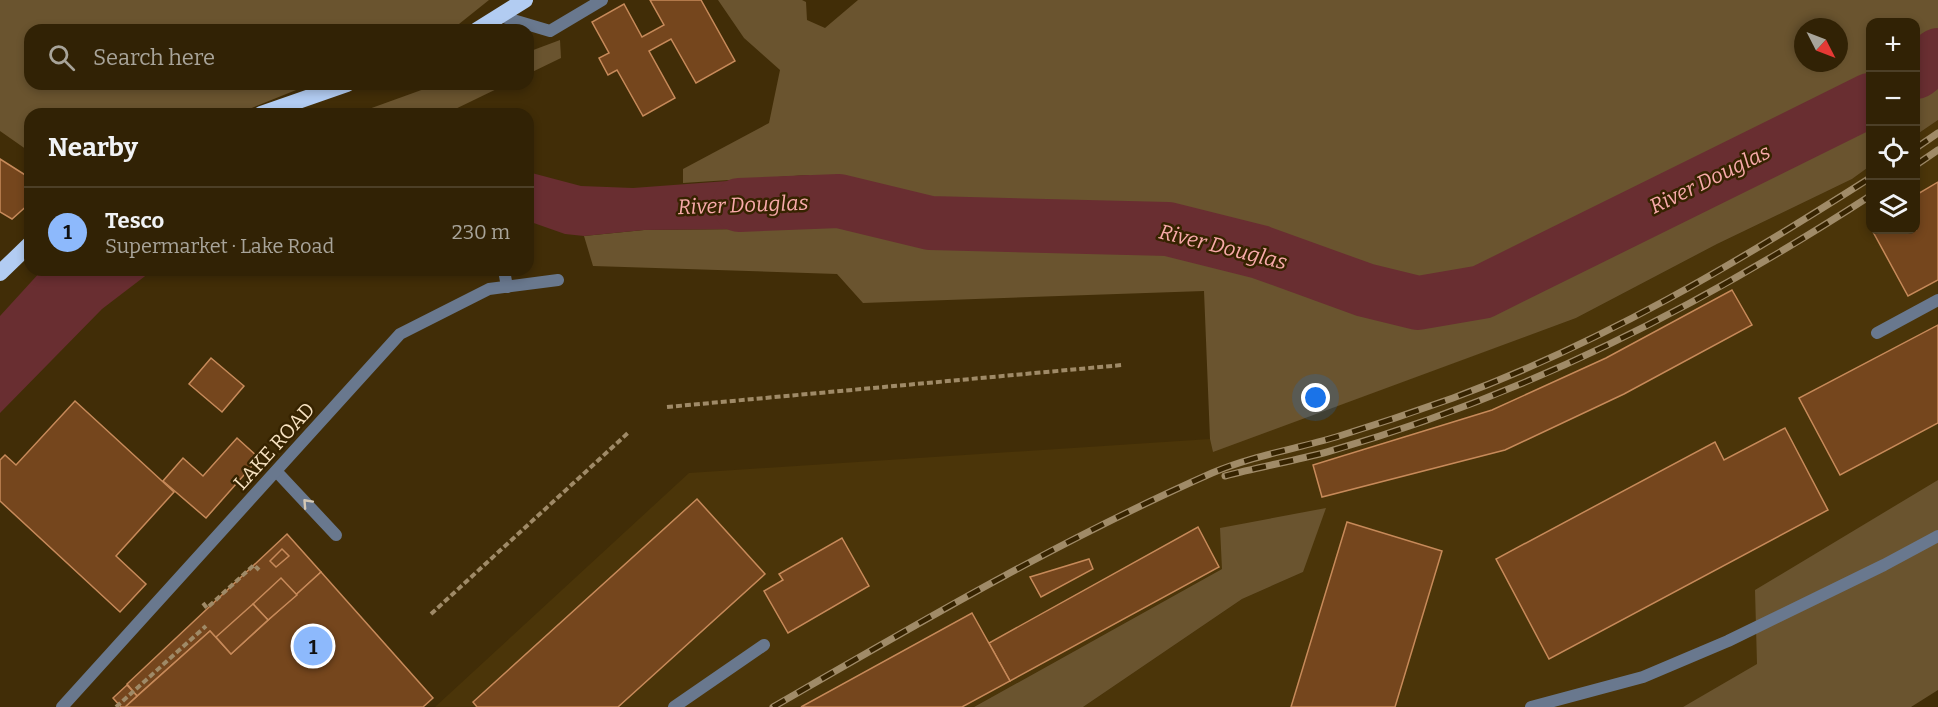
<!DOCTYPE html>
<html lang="en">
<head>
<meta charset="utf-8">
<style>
  body { margin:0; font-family:Bitter,serif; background:#392a0f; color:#f1f3f6 }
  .controls { position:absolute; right:18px; top:18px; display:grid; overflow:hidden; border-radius:12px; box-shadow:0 3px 9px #0003 }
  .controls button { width:54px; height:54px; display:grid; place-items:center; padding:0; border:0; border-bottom:2px solid #4c3f27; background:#312205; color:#f1f3f6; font:30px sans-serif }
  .compass { position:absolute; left:1794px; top:18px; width:54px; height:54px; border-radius:50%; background:#312205; box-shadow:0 3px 9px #0003; rotate:132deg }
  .you { position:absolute; left:1316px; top:398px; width:21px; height:21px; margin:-15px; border:4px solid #fff; border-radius:50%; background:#1a73e8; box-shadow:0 0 0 9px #1a73e833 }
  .badge { display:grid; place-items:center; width:39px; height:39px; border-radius:50%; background:#8db9fc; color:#111; font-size:20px; font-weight:700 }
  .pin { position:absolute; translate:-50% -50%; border:3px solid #fff; box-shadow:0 2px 6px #0006 }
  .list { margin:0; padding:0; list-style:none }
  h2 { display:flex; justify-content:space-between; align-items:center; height:78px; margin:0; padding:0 24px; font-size:26px }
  h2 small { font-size:20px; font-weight:400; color:#a8a49a }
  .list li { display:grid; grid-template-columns:39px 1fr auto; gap:18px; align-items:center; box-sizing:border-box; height:90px; padding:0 24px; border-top:2px solid #4c3f27 }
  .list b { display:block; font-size:22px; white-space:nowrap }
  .list p { margin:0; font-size:20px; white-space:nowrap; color:#a8a49a }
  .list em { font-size:20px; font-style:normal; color:#a8a49a }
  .icon { flex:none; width:33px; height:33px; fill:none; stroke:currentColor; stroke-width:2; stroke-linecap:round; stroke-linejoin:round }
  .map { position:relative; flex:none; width:1938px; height:707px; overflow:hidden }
  .search { position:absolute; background:#312205; box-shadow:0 3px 9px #0003; left:24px; top:24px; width:510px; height:66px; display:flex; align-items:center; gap:15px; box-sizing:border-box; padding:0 21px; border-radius:18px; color:#a8a49a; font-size:22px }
  .panel { position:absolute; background:#312205; box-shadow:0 3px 9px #0003; left:24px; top:108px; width:510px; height:168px; border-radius:18px }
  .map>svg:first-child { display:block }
  .built { fill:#4b3509 }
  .green { fill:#6a542f; fill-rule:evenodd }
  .water { fill:#692e31 }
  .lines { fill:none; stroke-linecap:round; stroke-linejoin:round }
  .river { stroke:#692e31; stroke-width:54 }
  .building { fill:#75461d; stroke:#c78a5a; stroke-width:1.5 }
  .path { stroke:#9f8a67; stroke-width:4; stroke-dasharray:6 3; stroke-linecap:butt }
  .service { stroke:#69788e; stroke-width:12 }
  .minor { stroke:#69788e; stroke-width:12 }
  .trunk { stroke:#b2ccf2; stroke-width:16 }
  .rail-casing { stroke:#a08b68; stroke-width:7 }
  .rail { stroke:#362300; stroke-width:4.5; stroke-dasharray:14; stroke-linecap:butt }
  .oneway { stroke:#d4c8b5 }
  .labels { text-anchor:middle; stroke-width:5; stroke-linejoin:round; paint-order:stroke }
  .street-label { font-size:20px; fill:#f8e3c2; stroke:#362300 }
  .water-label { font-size:21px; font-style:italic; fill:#f8aaaa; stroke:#362300 }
</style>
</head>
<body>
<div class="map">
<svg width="1938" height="707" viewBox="0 0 1938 707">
  <rect width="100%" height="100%" fill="#412d07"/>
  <path class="built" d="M 1938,120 L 1938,565 L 1683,707 L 1083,707 L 1242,599 L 1303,572 L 1222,569 L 974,707 L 435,707 L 689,473 L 1210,439 L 1213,451 L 1576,318 L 1717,244 L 1852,179 L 1870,166 L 1870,230 L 1916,230 L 1916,135 Z"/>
  <g class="green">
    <path d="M 0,0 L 489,0 L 459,24 L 444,30 L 30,30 L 30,84 L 311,84 L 237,114 L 30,114 L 30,152 L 0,131 Z"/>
    <path d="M 718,0 L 802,0 L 806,2 L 807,20 L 825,28 L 858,0 L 1938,0 L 1938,120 L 1916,135 L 1916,22 L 1870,22 L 1870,166 L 1852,179 L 1717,244 L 1576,318 L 1213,452 L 1210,439 L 1204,291 L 863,303 L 837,274 L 593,266 L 584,236 L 644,230 L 746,229 L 815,220 L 809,175 L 683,183 L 683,169 L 769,123 L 780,70 L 744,38 ZM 1803,27 L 1839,27 L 1839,63 L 1803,63 Z"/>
    <path d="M 560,40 L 561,58 L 528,74 L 528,52 Z"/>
    <path d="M 438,84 L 507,84 L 445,114 L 355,114 Z"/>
    <path d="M 1938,480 L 1938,690 L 1911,707 L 1683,707 L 1757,664 L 1755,590 Z"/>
    <path d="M 1326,508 L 1303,572 L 1242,599 L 1083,707 L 974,707 L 1222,569 L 1220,528 Z"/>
  </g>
  <g class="water">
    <path d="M 528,172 L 581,186 L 633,188 L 809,175 L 815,220 L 746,229 L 644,230 L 584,236 L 565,234 L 528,221 Z"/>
    <path d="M 42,270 L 153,270 L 102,309 L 0,413 L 0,316 Z"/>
  </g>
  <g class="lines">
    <g class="river">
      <path d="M 1916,72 L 1938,55"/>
      <path d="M 739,205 L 839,201 L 930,223 L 1168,229 L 1260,252 L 1365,290 L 1418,303 L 1482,292 L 1870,100"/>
    </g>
  </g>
  <g class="building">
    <path d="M 650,0 L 701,0 L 735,61 L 696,83 L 671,39 L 649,51 L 675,98 L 643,116 L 617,70 L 608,75 L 599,58 L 609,53 L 592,22 L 624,4 L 642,37 L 664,25 Z"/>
    <path d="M 0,159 L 30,178 L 30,203 L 12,219 L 0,212 Z"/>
    <path d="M 1938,182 L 1938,280 L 1908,296 L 1872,230 L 1916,230 L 1916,195 Z"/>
    <path d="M 1732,290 L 1752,325 L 1624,394 L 1505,450 L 1322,497 L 1313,465 L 1492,410 L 1606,358 Z"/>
    <path d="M 1938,325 L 1938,423 L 1840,475 L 1799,398 Z"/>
    <path d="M 211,358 L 244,386 L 222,412 L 189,384 Z"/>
    <path d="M 75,401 L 174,492 L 116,556 L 146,584 L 120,612 L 0,501 L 0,460 L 5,455 L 16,465 Z"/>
    <path d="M 1785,428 L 1828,510 L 1549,659 L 1496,559 L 1715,442 L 1724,460 Z"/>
    <path d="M 237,438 L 259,458 L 206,518 L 163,481 L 183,458 L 203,476 Z"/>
    <path d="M 697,499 L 765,574 L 618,707 L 477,707 L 473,702 Z"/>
    <path d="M 1347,522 L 1442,551 L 1395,707 L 1291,707 Z"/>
    <path d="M 1198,527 L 1219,567 L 1010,681 L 989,643 Z"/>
    <path d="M 287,534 L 321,572 L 231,654 L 210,631 L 137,696 L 127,684 Z"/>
    <path d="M 842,538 L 869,586 L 788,633 L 764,591 L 783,580 L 779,574 Z"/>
    <path d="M 282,549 L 289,556 L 276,567 L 270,561 Z"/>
    <path d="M 1089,559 L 1093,569 L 1041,597 L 1030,577 Z"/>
    <path d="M 321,572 L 433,698 L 423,707 L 125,707 L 210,631 L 231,654 Z"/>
    <path d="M 281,578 L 297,595 L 268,620 L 253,604 Z"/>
    <path d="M 253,604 L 268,620 L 231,654 L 216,637 Z"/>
    <path d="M 972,613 L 1010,681 L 962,707 L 801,707 Z"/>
    <path d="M 127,685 L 137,696 L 125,707 L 121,707 L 113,698 Z"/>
  </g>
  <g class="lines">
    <g class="path">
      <path d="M 667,407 L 1122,365"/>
      <path d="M 203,603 L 207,608 L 254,565 L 259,570"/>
      <path d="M 431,614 L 629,432"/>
      <path d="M 116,707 L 206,626"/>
    </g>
    <g class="service">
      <path d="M 500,16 L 550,31 L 602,0"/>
      <path d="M 1877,333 L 1938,300"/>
      <path d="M 277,472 L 336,535"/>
      <path d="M 674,707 L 764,645"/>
      <path d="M 1531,707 L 1643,677 L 1728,641 L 1884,565 L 1938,536"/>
    </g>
    <g class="minor">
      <path d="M 504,270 L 507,287"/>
      <path d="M 62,707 L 400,334 L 489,289 L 558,280"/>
    </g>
    <g class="trunk">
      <path d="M 477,30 L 525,0"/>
      <path d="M 261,114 L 347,84"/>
      <path d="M 0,273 L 30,244"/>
    </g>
    <g class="rail-casing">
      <g id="rail">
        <path d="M 1916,148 L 1938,133"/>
        <path d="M 1916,165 L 1938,150"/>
        <path d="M 1225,476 C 1259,467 1293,461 1327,452 C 1526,395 1697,308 1870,196"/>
        <path d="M 773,707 C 917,624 1060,540 1212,473 C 1252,456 1295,449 1336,437 C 1375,425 1414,412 1453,398 C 1604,342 1735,264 1870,178"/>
      </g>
    </g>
    <use href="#rail" class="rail"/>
  </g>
  <defs><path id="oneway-chevron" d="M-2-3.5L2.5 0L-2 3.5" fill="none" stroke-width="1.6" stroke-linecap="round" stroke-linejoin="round" transform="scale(1.5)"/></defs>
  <use class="oneway" href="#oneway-chevron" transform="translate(307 503) rotate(-133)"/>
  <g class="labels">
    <g class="street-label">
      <text transform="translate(274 446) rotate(-48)" y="7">LAKE ROAD</text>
    </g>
    <g class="water-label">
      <text transform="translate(1710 179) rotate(-26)" y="7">River Douglas</text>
      <text transform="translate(743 205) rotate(-2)" y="7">River Douglas</text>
      <text transform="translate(1223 247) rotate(14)" y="7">River Douglas</text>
    </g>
  </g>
</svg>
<div class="controls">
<button>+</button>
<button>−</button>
<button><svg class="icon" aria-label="locate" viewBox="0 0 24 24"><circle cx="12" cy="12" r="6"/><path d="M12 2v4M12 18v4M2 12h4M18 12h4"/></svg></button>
<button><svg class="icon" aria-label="layers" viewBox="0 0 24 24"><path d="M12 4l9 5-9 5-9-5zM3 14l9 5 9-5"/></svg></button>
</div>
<svg class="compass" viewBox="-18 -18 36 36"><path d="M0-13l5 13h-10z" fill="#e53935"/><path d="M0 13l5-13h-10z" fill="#a8a49a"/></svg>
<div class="you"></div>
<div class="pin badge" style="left:313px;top:646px">1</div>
<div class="search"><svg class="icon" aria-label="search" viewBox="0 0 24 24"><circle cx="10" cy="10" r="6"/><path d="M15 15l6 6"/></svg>Search here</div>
<section class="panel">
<h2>Nearby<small></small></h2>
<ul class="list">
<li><span class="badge">1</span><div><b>Tesco</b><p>Supermarket · Lake Road</p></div><em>230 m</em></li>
</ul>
</section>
</div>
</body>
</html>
